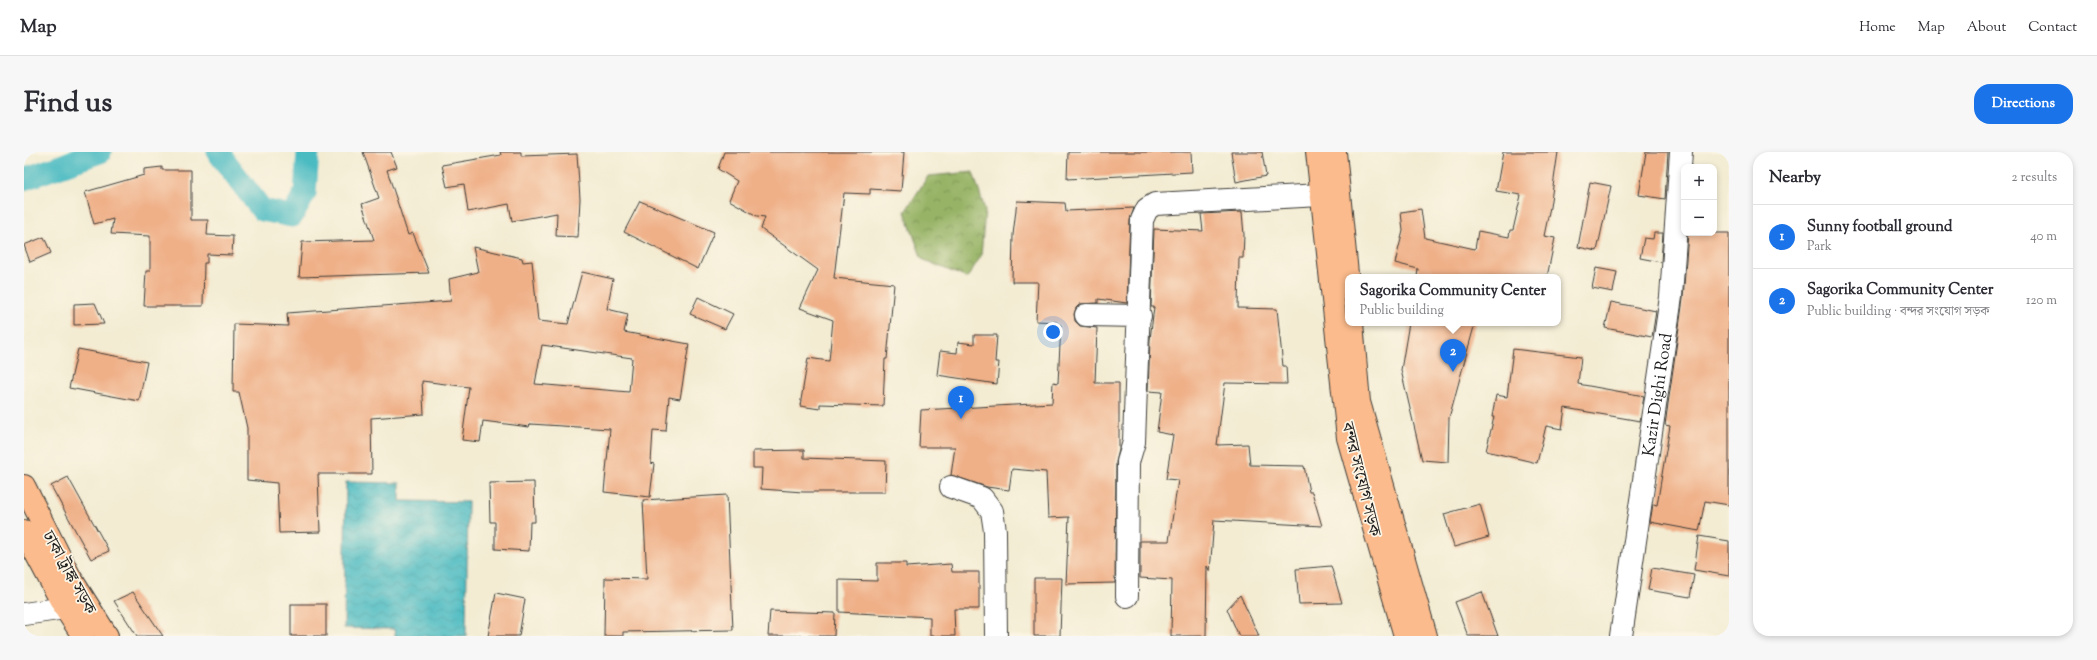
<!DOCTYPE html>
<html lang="en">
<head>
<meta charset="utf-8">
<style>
  body { margin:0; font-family:"Sorts Mill Goudy","Noto Serif Bengali",serif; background:#f7f7f7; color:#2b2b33 }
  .controls { position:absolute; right:12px; top:12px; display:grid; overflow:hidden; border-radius:8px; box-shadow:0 2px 6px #0003 }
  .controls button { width:36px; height:36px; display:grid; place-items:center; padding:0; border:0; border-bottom:1px solid #e1e1e2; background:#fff; color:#2b2b33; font:20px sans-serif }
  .you { position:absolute; left:1029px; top:180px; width:14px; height:14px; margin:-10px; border:3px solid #fff; border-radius:50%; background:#1a73e8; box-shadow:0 0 0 6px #1a73e833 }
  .badge { display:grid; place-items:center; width:26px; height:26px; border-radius:50%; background:#1a73e8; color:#fff; font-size:13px; font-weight:700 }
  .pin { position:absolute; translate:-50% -33px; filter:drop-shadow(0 1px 2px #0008) }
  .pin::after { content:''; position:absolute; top:21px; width:14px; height:12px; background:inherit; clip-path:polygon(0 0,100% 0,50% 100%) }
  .popup { position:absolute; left:1321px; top:122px; width:216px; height:52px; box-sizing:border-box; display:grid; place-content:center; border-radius:8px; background:#fff; filter:drop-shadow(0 1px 3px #0005); font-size:13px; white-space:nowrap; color:#7c7c81 }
  .popup b { font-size:15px; color:#2b2b33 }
  .popup::after { content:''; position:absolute; left:50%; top:100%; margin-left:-8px; border:8px solid transparent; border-top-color:#fff }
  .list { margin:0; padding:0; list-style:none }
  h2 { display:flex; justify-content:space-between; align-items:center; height:52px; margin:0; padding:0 16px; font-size:17px }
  h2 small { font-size:13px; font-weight:400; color:#7c7c81 }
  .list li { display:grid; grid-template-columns:26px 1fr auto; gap:12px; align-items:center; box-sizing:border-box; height:64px; padding:0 16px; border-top:1px solid #e1e1e2 }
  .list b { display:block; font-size:15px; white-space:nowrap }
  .list p { margin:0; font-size:13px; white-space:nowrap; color:#7c7c81 }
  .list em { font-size:13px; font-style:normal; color:#7c7c81 }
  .map { position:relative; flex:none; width:1705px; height:484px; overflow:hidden; border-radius:16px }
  header { display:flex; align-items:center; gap:24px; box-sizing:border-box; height:56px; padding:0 20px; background:#fff; border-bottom:1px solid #e1e1e2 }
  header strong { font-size:19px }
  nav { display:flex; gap:22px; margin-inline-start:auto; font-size:14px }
  .intro { display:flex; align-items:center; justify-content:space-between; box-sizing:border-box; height:96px; padding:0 24px }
  h1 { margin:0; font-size:28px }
  .button { padding:10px 18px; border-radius:16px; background:#1a73e8; color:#fff; font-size:14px; font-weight:700 }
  main { display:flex; gap:24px; padding:0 24px }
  aside { flex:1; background:#fff; border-radius:16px; box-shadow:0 2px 6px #0003 }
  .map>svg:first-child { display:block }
  .forest { fill:url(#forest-crowns); stroke:#5a6841 }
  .water { fill:url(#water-waves); stroke:#346c6f }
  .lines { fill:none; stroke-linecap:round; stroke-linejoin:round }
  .canal { stroke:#4cbbc2; stroke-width:23 }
  .building { fill:#efb088; fill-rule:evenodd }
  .minor-casing { stroke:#3c3b37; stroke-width:24 }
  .major-casing { stroke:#3c3b37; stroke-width:24 }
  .highway-casing { stroke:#3c3b37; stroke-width:24 }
  .minor { stroke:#fff; stroke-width:22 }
  .major { stroke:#fbbb8c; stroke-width:22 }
  .highway { stroke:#fbbb8c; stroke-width:22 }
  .labels { text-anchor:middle; stroke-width:3.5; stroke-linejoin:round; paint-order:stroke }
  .street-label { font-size:17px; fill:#1c1c1c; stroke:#fcf5e5 }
</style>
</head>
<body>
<header>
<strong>Map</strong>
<nav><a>Home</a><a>Map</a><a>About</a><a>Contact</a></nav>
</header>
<div class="intro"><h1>Find us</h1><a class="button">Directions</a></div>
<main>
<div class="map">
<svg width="1705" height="484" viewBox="0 0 1705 484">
  <defs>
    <pattern id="forest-crowns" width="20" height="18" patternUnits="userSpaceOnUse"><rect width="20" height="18" fill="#97b466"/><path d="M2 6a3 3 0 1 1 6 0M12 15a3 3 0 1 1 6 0" fill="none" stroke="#7a9253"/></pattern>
    <pattern id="water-waves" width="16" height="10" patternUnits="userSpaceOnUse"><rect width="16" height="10" fill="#4cbbc2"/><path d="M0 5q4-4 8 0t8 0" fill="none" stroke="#42a0a6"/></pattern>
  </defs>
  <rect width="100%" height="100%" fill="#fcf5e5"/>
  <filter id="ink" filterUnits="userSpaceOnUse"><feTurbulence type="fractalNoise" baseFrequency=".025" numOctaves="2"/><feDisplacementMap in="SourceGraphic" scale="8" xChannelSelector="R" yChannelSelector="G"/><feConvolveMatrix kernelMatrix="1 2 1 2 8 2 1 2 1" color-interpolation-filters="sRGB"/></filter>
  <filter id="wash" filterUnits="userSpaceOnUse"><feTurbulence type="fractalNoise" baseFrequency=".012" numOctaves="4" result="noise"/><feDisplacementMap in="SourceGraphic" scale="16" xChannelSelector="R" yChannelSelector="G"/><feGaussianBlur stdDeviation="0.9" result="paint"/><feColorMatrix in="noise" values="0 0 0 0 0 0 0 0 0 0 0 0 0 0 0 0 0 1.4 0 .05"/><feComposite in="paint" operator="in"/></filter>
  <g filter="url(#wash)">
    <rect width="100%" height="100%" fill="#f3ecd3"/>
    <path class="forest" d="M 949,20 L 961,58 L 957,104 L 943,126 L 898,107 L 881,60 L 904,24 Z"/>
    <path class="water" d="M 322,330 L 376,331 L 376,349 L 444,350 L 442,484 L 371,484 L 370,477 L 320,476 Z"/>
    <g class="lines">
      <g class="canal">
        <path d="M 194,0 L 238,58 L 268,64 L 281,41 L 284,0"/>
        <path d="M 0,27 L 76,0"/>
      </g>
    </g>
    <g id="blocks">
      <g class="building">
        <path d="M 339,0 L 367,0 L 373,15 L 363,18 L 384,83 L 389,81 L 405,121 L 275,125 L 278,90 L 350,88 L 338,52 L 355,46 Z"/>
        <path d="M 476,0 L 497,0 L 497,4 L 553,2 L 556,47 L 554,85 L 532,84 L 533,61 L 488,69 L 485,52 L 444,60 L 440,32 L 423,35 L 418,13 L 477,3 Z"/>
        <path d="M 700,0 L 880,0 L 877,39 L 846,37 L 846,42 L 820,41 L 810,126 L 870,132 L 863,207 L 861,207 L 859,254 L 796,252 L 796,257 L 776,254 L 784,206 L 805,209 L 809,168 L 776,156 L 794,118 L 737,77 L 741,65 L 733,64 L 705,48 L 713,29 L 694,17 Z"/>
        <path d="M 1044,0 L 1167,0 L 1168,20 L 1043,27 Z"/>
        <path d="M 1207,0 L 1238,0 L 1242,24 L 1212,30 Z"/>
        <path d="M 1479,0 L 1534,0 L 1526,55 L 1520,84 L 1531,86 L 1523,125 L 1393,125 L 1394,117 L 1371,111 L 1379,79 L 1377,60 L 1397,57 L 1401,86 L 1451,97 L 1454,79 L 1485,85 L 1486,78 L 1489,78 L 1497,43 L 1472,39 Z"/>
        <path d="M 1622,0 L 1644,0 L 1641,47 L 1615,43 Z"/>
        <path d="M 138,15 L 138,18 L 167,18 L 167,68 L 184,68 L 183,83 L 209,84 L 208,103 L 183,102 L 183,111 L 180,111 L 179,154 L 120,154 L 122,119 L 126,119 L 126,84 L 87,82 L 89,67 L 70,72 L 61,40 L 120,23 L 120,17 Z"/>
        <path d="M 1566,30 L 1587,34 L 1573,99 L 1554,95 Z"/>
        <path d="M 616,49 L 690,80 L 674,117 L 600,80 Z"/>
        <path d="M 993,49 L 1041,51 L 1042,59 L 1110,56 L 1106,68 L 1103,151 L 1074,147 L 1074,151 L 1056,152 L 1052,156 L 1050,162 L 1051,169 L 1056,174 L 1073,176 L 1071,231 L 1095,231 L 1095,298 L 1092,310 L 1091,431 L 1042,432 L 1045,365 L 1024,366 L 1022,320 L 988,317 L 985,338 L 963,335 L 927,323 L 931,295 L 895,295 L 897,258 L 1028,251 L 1029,230 L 1034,231 L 1037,173 L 1033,172 L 1033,170 L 1012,169 L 1014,130 L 988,130 L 989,83 Z"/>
        <path d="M 1218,60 L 1220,83 L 1219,106 L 1215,106 L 1214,156 L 1253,157 L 1259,214 L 1262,214 L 1263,232 L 1201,231 L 1193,293 L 1224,292 L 1226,313 L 1280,314 L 1285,340 L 1288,340 L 1298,374 L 1190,368 L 1186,420 L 1183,414 L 1182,484 L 1147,484 L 1148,428 L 1116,426 L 1116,389 L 1145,389 L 1154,328 L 1142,327 L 1149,283 L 1133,280 L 1138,240 L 1124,239 L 1126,188 L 1130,155 L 1127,155 L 1130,77 L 1179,79 L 1177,62 Z"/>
        <path d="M 1630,81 L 1639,81 L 1637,110 L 1616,106 L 1620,86 L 1629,87 Z"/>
        <path d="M 1664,81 L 1705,81 L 1705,353 L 1681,349 L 1675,379 L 1626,370 L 1629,352 L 1633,353 L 1646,274 L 1641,273 L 1659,147 Z"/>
        <path d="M 20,85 L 27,101 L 6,110 L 0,93 Z"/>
        <path d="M 449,95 L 498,106 L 499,110 L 508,109 L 514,169 L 544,172 L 558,120 L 589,127 L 583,157 L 604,162 L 600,180 L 665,192 L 656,247 L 645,245 L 642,279 L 629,278 L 627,311 L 630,312 L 626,345 L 580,340 L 586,277 L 506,272 L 505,275 L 459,269 L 456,290 L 438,288 L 445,235 L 398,229 L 400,262 L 347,266 L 348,322 L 294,322 L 296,380 L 255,381 L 253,331 L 223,328 L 223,276 L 215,240 L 209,240 L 210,172 L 264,174 L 263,161 L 427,149 L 425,127 L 454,120 ZM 518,193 L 608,206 L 605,240 L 511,232 Z"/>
        <path d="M 1572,116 L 1593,120 L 1589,140 L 1568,136 Z"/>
        <path d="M 674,145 L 709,162 L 701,177 L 666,162 Z"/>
        <path d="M 1587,150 L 1632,159 L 1628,185 L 1581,176 Z"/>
        <path d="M 71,151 L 80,172 L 50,173 L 50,152 Z"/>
        <path d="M 1385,171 L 1451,171 L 1425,266 L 1424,310 L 1398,308 L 1377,218 Z"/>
        <path d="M 950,183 L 973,183 L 971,210 L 975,210 L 973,232 L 913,223 L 916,199 L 933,201 L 934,190 L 950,192 Z"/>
        <path d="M 54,197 L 123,210 L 115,249 L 45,236 Z"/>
        <path d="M 1489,197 L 1557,205 L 1554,232 L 1620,244 L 1616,269 L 1541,256 L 1538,277 L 1522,274 L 1513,311 L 1462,299 L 1470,265 L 1468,265 L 1472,243 L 1483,245 Z"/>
        <path d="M 780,298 L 780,306 L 862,309 L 861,340 L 779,340 L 737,337 L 738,316 L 729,316 L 729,299 Z"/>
        <path d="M 44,325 L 85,399 L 67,407 L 27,334 Z"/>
        <path d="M 510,330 L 511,370 L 506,370 L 505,399 L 471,397 L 471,370 L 466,370 L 465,331 Z"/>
        <path d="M 703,343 L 709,478 L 599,480 L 599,484 L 580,484 L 581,426 L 623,427 L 619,348 Z"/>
        <path d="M 1456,352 L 1465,385 L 1430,395 L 1420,362 Z"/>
        <path d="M 1675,384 L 1705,389 L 1705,424 L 1670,418 Z"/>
        <path d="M 853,411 L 882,411 L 882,415 L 927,412 L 928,420 L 955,420 L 955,457 L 930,457 L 931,484 L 906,484 L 906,465 L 815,460 L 815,428 L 853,429 Z"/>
        <path d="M 1307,414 L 1318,451 L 1275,452 L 1272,417 Z"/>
        <path d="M 1628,416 L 1670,423 L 1666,445 L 1624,438 Z"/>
        <path d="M 1010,426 L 1038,426 L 1036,484 L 1010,484 Z"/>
        <path d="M 109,440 L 139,484 L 113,484 L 90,449 Z"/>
        <path d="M 1458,440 L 1474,484 L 1444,484 L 1431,450 Z"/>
        <path d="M 472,441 L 501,447 L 495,484 L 464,484 Z"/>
        <path d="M 1216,443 L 1235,484 L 1215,484 L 1203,457 Z"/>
        <rect x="267" y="452" width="35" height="32"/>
        <path d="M 746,459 L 811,461 L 810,484 L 744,484 Z"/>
      </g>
    </g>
  </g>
  <g filter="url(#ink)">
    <use href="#blocks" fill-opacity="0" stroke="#3c3b37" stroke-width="1"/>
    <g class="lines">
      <g class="minor-casing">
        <g id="minor">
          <path d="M 1062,163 L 1116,164"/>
          <path d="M 927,335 L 958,346 L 968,359 L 971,379 L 972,484"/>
          <path d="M 1103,444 L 1104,310 L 1110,290 L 1118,68 L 1123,57 L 1131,52 L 1297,43"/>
          <path d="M 0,462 L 41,456"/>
          <path id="s1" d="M 1597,484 L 1647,145 L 1657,0"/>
        </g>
      </g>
      <g class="major-casing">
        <g id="major">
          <path d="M 0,334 L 46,425 L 83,484"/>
          <path d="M 0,379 L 41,456 L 59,484"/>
        </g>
      </g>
      <g class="highway-casing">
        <g id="highway">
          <path d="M 1293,0 L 1324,286 L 1381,484"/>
          <path d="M 1311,0 L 1324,132"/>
          <path d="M 1328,171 L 1335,250 L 1402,484"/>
        </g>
      </g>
      <use href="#minor" class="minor"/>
      <use href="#major" class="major"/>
      <use href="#highway" class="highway"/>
    </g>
  </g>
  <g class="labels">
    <g class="street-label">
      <text dy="6" stroke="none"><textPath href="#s1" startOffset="244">Kazir Dighi Road</textPath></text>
      <text transform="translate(1338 327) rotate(76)" y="6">বন্দর সংযোগ সড়ক</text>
      <text transform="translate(46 420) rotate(61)" y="6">ঢাকা ট্রাঙ্ক সড়ক</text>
    </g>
  </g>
</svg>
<div class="controls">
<button>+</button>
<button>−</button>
</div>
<div class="you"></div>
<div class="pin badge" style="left:937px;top:267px">1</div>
<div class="pin badge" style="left:1429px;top:220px">2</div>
<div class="popup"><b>Sagorika Community Center</b>Public building</div>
</div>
<aside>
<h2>Nearby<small>2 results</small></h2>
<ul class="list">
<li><span class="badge">1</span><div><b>Sunny football ground</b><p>Park</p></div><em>40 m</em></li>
<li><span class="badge">2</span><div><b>Sagorika Community Center</b><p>Public building · বন্দর সংযোগ সড়ক</p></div><em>120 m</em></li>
</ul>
</aside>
</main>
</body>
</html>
